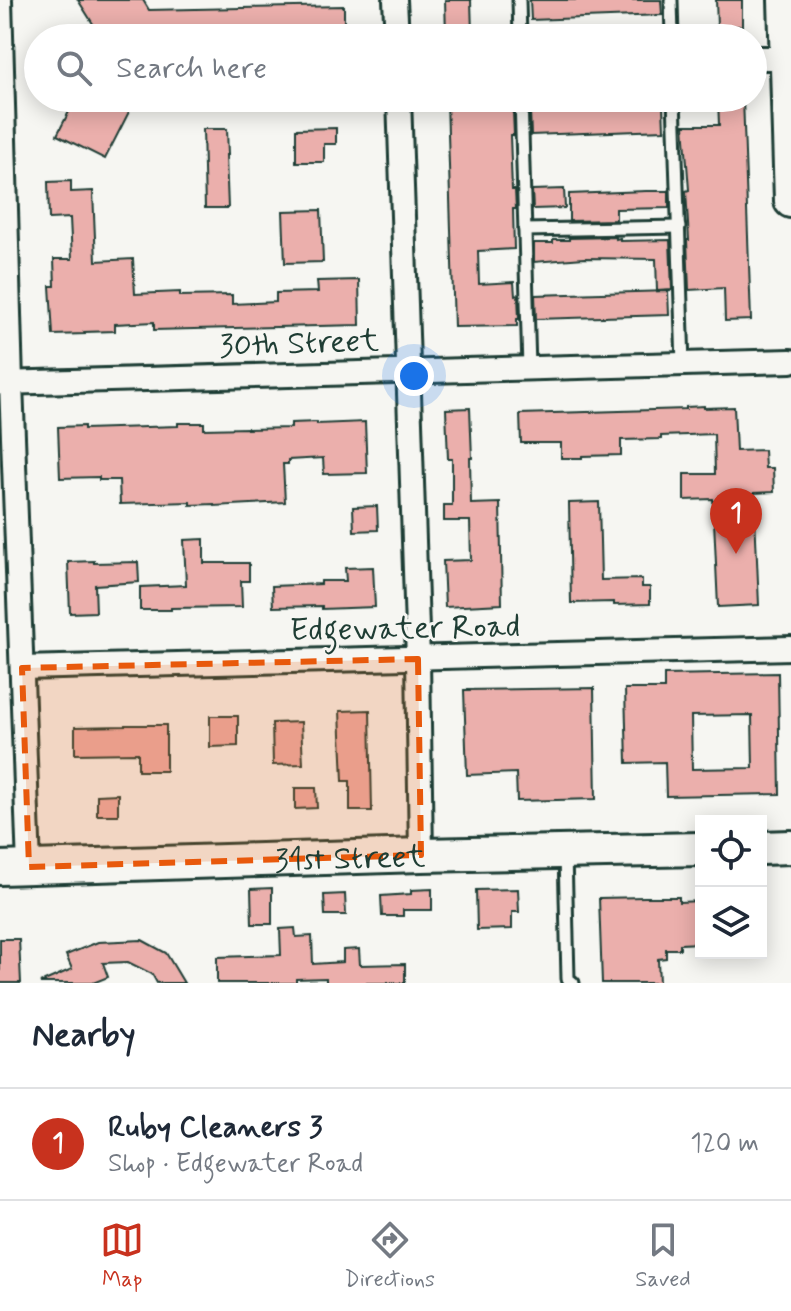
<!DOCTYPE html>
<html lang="en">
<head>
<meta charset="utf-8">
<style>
  body { margin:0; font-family:Mynerve,sans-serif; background:#f6f6f7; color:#1f2937 }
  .controls { position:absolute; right:24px; bottom:24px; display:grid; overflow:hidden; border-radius:0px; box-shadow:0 4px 20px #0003 }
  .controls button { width:72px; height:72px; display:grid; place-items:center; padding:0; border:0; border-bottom:2px solid #e0e1e3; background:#fff; color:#1f2937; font:40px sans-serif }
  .you { position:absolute; left:414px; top:376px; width:28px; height:28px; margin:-20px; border:6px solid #fff; border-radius:50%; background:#1a73e8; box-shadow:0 0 0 12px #1a73e833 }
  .badge { display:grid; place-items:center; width:52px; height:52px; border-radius:50%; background:#c8321e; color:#fff; font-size:26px; font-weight:700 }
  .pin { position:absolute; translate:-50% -66px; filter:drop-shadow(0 2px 4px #0008) }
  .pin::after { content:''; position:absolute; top:42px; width:28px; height:24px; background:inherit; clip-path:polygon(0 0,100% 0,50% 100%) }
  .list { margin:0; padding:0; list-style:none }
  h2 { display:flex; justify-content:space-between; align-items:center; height:104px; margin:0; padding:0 32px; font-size:34px }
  h2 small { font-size:26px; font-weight:400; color:#747a83 }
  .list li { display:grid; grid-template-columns:52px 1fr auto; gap:24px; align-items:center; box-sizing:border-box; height:112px; padding:0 32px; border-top:2px solid #e0e1e3 }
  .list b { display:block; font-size:30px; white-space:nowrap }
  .list p { margin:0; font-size:26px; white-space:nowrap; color:#747a83 }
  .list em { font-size:26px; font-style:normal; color:#747a83 }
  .icon { flex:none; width:44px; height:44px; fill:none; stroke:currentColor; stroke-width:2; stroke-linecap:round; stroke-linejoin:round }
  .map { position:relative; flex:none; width:791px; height:983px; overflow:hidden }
  .search { position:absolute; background:#fff; box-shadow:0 4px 20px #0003; left:24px; right:24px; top:24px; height:88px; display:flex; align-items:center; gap:20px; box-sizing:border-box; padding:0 28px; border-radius:44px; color:#747a83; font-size:30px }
  .sheet { height:216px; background:#fff }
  nav { display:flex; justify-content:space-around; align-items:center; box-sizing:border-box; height:112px; border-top:2px solid #e0e1e3; background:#fff; font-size:22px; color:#747a83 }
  nav a { display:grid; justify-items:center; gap:4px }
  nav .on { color:#c8321e }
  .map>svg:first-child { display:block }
  .building { fill:#ebafac; stroke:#1f3d34; stroke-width:2; fill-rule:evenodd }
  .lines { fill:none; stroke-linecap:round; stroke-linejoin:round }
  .lane-casing { stroke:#1f3d34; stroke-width:17 }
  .street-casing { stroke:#1f3d34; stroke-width:28 }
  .secondary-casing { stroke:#1f3d34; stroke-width:38 }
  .lane { stroke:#f6f6f2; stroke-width:11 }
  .street { stroke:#f6f6f2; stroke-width:22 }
  .secondary { stroke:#f6f6f2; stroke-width:32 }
  .marked { fill:#e8590c; fill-opacity:0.2; stroke:#e8590c; stroke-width:6; stroke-dasharray:16 10; stroke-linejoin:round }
  .labels { text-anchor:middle; stroke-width:6; stroke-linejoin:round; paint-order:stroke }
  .street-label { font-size:32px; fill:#1f3d34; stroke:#f6f6f2 }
</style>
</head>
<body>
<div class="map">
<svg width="791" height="983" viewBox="0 0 791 983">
  <rect width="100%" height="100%" fill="#f6f6f2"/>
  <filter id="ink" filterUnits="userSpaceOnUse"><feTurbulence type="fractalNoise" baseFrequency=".0125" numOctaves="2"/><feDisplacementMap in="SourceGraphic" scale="16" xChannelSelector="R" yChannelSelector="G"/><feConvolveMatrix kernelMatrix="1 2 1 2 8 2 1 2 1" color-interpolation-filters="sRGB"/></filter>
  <g filter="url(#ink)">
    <g class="building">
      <path d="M 78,0 L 143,0 L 149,10 L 344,6 L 344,38 L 102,38 Z"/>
      <path d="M 445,0 L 471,0 L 472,33 L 446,34 Z"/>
      <path d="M 530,0 L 661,0 L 662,15 L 531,20 Z"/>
      <path d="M 716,0 L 742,0 L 742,26 L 717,26 Z"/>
      <path d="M 76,98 L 136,98 L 105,159 L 57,135 Z"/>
      <path d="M 490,98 L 510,98 L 510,111 L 513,111 L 514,135 L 510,135 L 512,190 L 515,190 L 516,209 L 513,209 L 514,249 L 478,251 L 479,284 L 514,282 L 515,296 L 518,295 L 519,319 L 517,319 L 517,326 L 454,327 L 447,101 Z"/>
      <path d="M 718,98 L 743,98 L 751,320 L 725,321 L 724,288 L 689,290 L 687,240 L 689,240 L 686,191 L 689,190 L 684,125 L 719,125 Z"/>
      <path d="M 663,106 L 664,130 L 531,135 L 530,111 Z"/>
      <path d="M 336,128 L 336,144 L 324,144 L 324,162 L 296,162 L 296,129 Z"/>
      <path d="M 203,129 L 227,129 L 228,155 L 226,155 L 228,208 L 205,208 Z"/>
      <path d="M 71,181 L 71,192 L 93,191 L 96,261 L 133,259 L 135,294 L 180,292 L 180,296 L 232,295 L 232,304 L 276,302 L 276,293 L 318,292 L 317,281 L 359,280 L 360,325 L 154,330 L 154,322 L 115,324 L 115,331 L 84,332 L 85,334 L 53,335 L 50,286 L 55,286 L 54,259 L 72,259 L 70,218 L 49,219 L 48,182 Z"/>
      <path d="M 564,189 L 565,208 L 533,209 L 532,190 Z"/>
      <path d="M 646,191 L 669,191 L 669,208 L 616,209 L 616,220 L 569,221 L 569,194 Z"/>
      <path d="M 321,210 L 323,262 L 285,263 L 283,211 Z"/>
      <path d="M 616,237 L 616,239 L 620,238 L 620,241 L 670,240 L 672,290 L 657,291 L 656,259 L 584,258 L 534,262 L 534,243 L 553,243 L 553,240 L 569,240 L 569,238 Z"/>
      <path d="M 668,291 L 669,315 L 536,319 L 535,295 Z"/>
      <path d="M 704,406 L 704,408 L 734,407 L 736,451 L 764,450 L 765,468 L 773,468 L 774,492 L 754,493 L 759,605 L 718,607 L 713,499 L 684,500 L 684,474 L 715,474 L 714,434 L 661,436 L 661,439 L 621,440 L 621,455 L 582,456 L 582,458 L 561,458 L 561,443 L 521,443 L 520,414 L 686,409 L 686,407 Z"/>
      <path d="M 470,408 L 472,458 L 470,458 L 471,504 L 500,503 L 502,604 L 445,607 L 443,561 L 471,560 L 470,521 L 444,521 L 444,505 L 452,505 L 452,459 L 448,459 L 446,409 Z"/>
      <path d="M 317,422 L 317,424 L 365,422 L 367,473 L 324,474 L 323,458 L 288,460 L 288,464 L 283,464 L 285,502 L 214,506 L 214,504 L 190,505 L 190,502 L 120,504 L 119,480 L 99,480 L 99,477 L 60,478 L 58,427 L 84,426 L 84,429 L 178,426 L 178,423 L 204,423 L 204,429 L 247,428 L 247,429 L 291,428 L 291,423 Z"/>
      <path d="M 599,502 L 601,580 L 642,579 L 642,587 L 650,587 L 650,604 L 614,605 L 614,602 L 571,603 L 569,503 Z"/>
      <path d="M 377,506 L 378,530 L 354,531 L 353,507 Z"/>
      <path d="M 204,539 L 204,563 L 249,563 L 249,581 L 241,581 L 242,607 L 171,608 L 171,610 L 140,610 L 140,587 L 186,585 L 184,540 Z"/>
      <path d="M 94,561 L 94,563 L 138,562 L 139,582 L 95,585 L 96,612 L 70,613 L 68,562 Z"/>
      <path d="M 373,567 L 375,607 L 322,609 L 322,606 L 273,607 L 272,586 L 321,584 L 321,581 L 346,581 L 345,568 Z"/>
      <path d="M 778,673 L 780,794 L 666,796 L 665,762 L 627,763 L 625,689 L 664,689 L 664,675 ZM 752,715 L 753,768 L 692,769 L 691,716 Z"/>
      <path d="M 594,688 L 596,799 L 517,801 L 516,773 L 467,775 L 464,690 Z"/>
      <path d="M 370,710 L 372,811 L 350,811 L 350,781 L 343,781 L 340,711 Z"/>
      <path d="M 210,716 L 238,716 L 238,746 L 210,747 Z"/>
      <path d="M 301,722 L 303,764 L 273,765 L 272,723 Z"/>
      <path d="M 125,725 L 166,725 L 166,771 L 138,771 L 138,753 L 75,754 L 75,727 L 125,726 Z"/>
      <path d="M 295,788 L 316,788 L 317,808 L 295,809 Z"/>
      <path d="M 118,794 L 118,815 L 97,815 L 97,795 Z"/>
      <path d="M 272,888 L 272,924 L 252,924 L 251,889 Z"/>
      <path d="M 432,889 L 432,910 L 403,910 L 403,916 L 382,916 L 381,896 L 411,894 L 411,890 Z"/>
      <path d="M 518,889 L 519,912 L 512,912 L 512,929 L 477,930 L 476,890 Z"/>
      <path d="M 345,894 L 346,915 L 325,915 L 324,895 Z"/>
      <path d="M 645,897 L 679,897 L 679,902 L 701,901 L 701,943 L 680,944 L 680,949 L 666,949 L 666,958 L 658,959 L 659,983 L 602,983 L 599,898 Z"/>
      <path d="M 295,928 L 296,937 L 312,936 L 313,964 L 343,962 L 343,950 L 359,949 L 360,965 L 405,964 L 405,983 L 326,983 L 326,978 L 296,979 L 296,983 L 217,983 L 217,957 L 281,955 L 280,929 Z"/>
      <path d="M 0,939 L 19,939 L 21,983 L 0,983 Z"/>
      <path d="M 142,940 L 166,953 L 184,983 L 157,983 L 152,974 L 128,962 L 103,963 L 108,977 L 93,983 L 40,983 L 72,969 L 66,955 L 98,942 Z"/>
    </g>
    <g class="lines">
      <g class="lane-casing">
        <g id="lane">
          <path d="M 519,0 L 520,38"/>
          <path d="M 671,0 L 672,38"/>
          <path d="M 521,98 L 529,368"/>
          <path d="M 674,98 L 683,364"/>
          <path d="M 525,230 L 679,227"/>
          <path d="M 565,854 L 568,979 L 573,983"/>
        </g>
      </g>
      <g class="street-casing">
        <g id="street">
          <path d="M 0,0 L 11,383 L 29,867"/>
          <path d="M 395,0 L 397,38"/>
          <path d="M 753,58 L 791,58"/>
          <path d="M 399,98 L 418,659 L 421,855"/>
          <path d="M 0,383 L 791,361"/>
          <path d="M 22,668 L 791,648"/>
        </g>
      </g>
      <g class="secondary-casing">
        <g id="secondary">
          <path d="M 785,0 L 791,201"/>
          <path d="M 761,848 L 791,847"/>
          <path id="s1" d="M 0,868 L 421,855 L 701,849"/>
        </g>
      </g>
      <use href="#lane" class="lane"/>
      <use href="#street" class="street"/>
      <use href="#secondary" class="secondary"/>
    </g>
  </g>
  <path class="marked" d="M 418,659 L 421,855 L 29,867 L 22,668 Z"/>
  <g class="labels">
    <g class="street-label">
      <text transform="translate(299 342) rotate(-2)" y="11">30th Street</text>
      <text transform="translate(405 627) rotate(-1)" y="11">Edgewater Road</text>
      <text dy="11" stroke="none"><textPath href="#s1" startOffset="350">31st Street</textPath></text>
    </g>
  </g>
</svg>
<div class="controls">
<button><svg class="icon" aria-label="locate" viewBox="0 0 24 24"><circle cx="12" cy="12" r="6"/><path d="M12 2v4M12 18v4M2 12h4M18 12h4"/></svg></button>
<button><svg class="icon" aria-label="layers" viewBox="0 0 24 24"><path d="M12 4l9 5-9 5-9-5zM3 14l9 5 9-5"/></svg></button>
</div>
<div class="you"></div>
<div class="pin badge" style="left:736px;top:554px">1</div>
<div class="search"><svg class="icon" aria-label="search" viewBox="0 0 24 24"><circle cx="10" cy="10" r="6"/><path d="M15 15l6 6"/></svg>Search here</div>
</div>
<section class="sheet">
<h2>Nearby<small></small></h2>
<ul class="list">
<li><span class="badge">1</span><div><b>Ruby Cleaners 3</b><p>Shop · Edgewater Road</p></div><em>120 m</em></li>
</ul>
</section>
<nav>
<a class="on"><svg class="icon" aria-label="map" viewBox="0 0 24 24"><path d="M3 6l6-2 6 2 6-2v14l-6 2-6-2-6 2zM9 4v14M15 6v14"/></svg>Map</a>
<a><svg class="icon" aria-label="directions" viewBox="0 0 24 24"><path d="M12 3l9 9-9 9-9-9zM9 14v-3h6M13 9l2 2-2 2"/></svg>Directions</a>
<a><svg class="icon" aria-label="saved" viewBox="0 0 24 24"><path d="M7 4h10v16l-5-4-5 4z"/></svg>Saved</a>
</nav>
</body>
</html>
